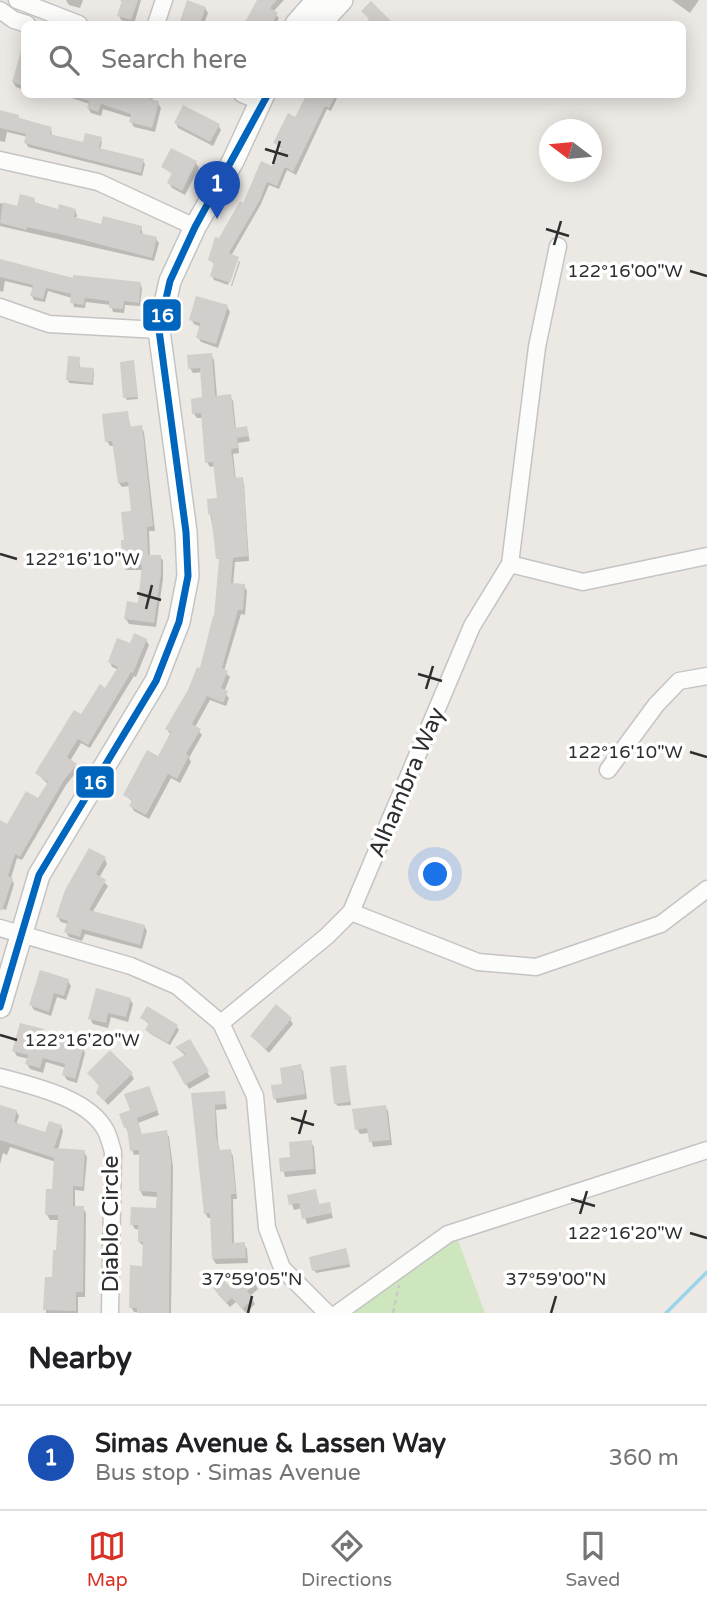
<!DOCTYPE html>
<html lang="en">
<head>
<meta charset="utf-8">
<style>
  body { margin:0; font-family:"Varela Round",sans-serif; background:#f6f6f6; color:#202124 }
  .compass { position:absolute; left:539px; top:119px; width:63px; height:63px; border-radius:50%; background:#fff; box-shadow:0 4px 18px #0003; rotate:286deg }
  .you { position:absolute; left:436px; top:875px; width:24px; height:24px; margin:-18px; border:5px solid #fff; border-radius:50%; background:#1a73e8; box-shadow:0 0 0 10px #1a73e833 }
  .badge { display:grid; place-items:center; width:46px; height:46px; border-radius:50%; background:#d93025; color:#fff; font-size:23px; font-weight:700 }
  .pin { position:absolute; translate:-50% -58px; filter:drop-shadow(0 2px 4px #0008) }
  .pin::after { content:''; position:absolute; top:37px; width:24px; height:21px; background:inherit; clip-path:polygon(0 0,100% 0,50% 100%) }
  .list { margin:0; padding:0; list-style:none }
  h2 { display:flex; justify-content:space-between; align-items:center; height:91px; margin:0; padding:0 28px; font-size:30px }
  h2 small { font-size:23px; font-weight:400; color:#757577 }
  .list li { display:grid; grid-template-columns:46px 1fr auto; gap:21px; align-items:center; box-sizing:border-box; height:105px; padding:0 28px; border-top:2px solid #e0e0e0 }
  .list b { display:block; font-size:26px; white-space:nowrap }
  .list p { margin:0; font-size:23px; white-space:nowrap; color:#757577 }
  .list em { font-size:23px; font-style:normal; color:#757577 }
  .icon { flex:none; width:38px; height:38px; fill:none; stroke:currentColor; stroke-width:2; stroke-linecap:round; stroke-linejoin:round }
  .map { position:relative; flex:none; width:707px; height:1313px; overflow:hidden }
  .search { position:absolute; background:#fff; box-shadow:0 4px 18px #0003; left:21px; right:21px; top:21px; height:77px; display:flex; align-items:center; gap:18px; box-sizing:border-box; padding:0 24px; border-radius:10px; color:#757577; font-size:26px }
  .sheet { height:196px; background:#fff }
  nav { display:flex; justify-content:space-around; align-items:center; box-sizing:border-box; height:98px; border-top:2px solid #e0e0e0; background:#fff; font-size:19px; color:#757577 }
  nav a { display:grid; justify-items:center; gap:4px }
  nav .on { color:#d93025 }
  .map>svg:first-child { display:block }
  .green { fill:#cee6be }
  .shadow { fill:#0003 }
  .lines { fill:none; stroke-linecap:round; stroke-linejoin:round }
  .stream { stroke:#99d6ec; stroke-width:3.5 }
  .building { fill:#d1cecb }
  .street-casing { stroke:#c5c4c5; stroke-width:19 }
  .secondary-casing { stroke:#c5c4c5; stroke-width:24 }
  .path { stroke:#c9c9c8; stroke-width:2.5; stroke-dasharray:5 3.5; stroke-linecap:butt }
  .street { stroke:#fcfcfb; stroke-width:16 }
  .secondary { stroke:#fcfcfb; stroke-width:21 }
  .bus-1-casing { stroke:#fff; stroke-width:12 }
  .bus-1 { stroke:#0065bd; stroke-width:7 }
  .ticks { fill:none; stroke:#2e2e2e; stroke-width:2.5 }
  .labels { text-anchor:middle; stroke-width:7; stroke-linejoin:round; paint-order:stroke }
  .street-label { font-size:23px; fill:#2e2e2e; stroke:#fff }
  .ticks-label { font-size:18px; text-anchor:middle; fill:#2e2e2e; stroke:#fff; stroke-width:7; stroke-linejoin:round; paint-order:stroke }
  .line-badge { stroke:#fff; stroke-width:2.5 }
  .badge-label { font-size:19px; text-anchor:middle; font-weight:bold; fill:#fff }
</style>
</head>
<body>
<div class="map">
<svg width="707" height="1313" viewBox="0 0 707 1313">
  <rect width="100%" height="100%" fill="#ece8e4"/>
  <path class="green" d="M 456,1235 L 485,1313 L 341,1313 Z"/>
  <g class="shadow">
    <path d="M 66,0 L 83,0 L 80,8 L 69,5 Z"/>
    <path d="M 119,0 L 141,0 L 134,24 L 121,20 L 119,15 L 123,1 Z"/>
    <path d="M 259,0 L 284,0 L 273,12 L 279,18 L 276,24 L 245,24 Z"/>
    <path d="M 672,0 L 699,0 L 690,13 Z"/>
    <path d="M 188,2 L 205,8 L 208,13 L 204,24 L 181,24 Z"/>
    <path d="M 20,62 L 24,64 L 24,90 L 16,87 L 13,82 Z"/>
    <path d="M 59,94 L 152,94 L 153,102 L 158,103 L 161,108 L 155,132 L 134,127 L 131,122 L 132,118 L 103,109 L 101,116 L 91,113 L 88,108 L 90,104 Z"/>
    <path d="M 303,94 L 339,94 L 331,111 L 327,109 L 296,175 L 287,170 L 279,189 L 269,185 L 261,204 L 231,256 L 236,259 L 228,285 L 214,280 L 212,276 L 215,265 L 210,260 L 219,240 L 273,168 L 283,150 L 275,143 L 296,119 L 307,99 Z"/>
    <path d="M 0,112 L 51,128 L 52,136 L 84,144 L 100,138 L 102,142 L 100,150 L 143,161 L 145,164 L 142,176 L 28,147 L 26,143 L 28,137 L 7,132 L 5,142 L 0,141 Z"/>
    <path d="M 176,123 L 218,125 L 221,130 L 213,146 L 178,128 Z"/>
    <path d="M 196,163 L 199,168 L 185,195 L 172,188 L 169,183 L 173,175 L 166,171 L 179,178 L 163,167 Z"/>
    <path d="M 34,200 L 36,204 L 59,211 L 75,210 L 77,215 L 76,219 L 102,226 L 141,227 L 143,235 L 156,239 L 159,243 L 154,261 L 0,226 L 0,203 L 18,208 Z"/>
    <path d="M 0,261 L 74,280 L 140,283 L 142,288 L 140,306 L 125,305 L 124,313 L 113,312 L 111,305 L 86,302 L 85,308 L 74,307 L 72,298 L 48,291 L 45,302 L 34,300 L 32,296 L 34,288 L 5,281 L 3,292 L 0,291 Z"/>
    <path d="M 239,261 L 240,262 L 232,286 L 231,286 Z"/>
    <path d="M 227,307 L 230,312 L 218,348 L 201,342 L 198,337 L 201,327 L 194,324 L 191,319 Z"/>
    <path d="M 211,355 L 214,360 L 217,397 L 230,396 L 233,401 L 236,429 L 246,428 L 250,441 L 238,443 L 239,453 L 233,454 L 236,480 L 242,479 L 244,484 L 249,561 L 235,562 L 233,585 L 244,586 L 247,591 L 245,615 L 241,614 L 224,671 L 230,677 L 224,692 L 229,698 L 226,706 L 210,700 L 195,727 L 202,735 L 189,758 L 191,762 L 180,783 L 171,778 L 149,819 L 134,811 L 131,806 L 133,802 L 125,795 L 159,759 L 170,734 L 167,729 L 201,670 L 214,619 L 220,563 L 210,514 L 219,499 L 215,466 L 210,467 L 207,462 L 203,418 L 197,418 L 194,414 L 204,399 L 202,372 L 193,373 L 190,368 Z"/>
    <path d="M 79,359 L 80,368 L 93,370 L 94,373 L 93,385 L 69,383 L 68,380 Z"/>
    <path d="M 133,362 L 138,399 L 127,400 L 125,397 Z"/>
    <path d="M 127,413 L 131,428 L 141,427 L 144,432 L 155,531 L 149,531 L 150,556 L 160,556 L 163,561 L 163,579 L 156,627 L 129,624 L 126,619 L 139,605 L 144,570 L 126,570 L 124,565 L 133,512 L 130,486 L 122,487 L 119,483 L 115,446 L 110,446 L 107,441 Z"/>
    <path d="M 146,640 L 149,645 L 136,677 L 134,676 L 90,748 L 81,743 L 70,761 L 78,770 L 66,785 L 22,860 L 17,858 L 11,878 L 14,884 L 6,910 L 0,908 L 0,822 L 7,826 L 38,800 L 48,784 L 37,773 L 106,690 L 119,670 L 112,667 L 110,662 L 131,646 Z"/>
    <path d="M 105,859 L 107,864 L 99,878 L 108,886 L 92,913 L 144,926 L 147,931 L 142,949 L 85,934 L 82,941 L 69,937 L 66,932 L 68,924 L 61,922 L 58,917 Z"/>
    <path d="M 68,981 L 71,986 L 66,1000 L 57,997 L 51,1016 L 34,1010 L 31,1005 Z"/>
    <path d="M 130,999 L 133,1004 L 128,1022 L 111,1017 L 108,1028 L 93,1024 L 90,1018 Z"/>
    <path d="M 147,1008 L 177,1027 L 179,1030 L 170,1045 L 149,1033 L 148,1030 L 150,1025 L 142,1018 Z"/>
    <path d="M 290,1019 L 293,1024 L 269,1053 L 252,1036 Z"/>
    <path d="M 43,1031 L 46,1036 L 83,1048 L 85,1053 L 77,1083 L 67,1080 L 64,1075 L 66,1068 L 46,1062 L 43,1073 L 30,1069 L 27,1064 L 29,1059 L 17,1056 L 14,1051 Z"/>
    <path d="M 189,1041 L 210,1077 L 189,1089 L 174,1063 L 186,1056 L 177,1048 Z"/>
    <path d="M 300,1066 L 303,1071 L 307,1099 L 277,1103 L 275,1098 Z"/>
    <path d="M 345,1067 L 351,1105 L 338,1106 L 336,1104 Z"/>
    <path d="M 89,1073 L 131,1074 L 134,1079 L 108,1105 L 98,1093 L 100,1087 Z"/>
    <path d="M 151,1093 L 159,1115 L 138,1123 L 142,1136 L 166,1132 L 169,1137 L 173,1167 L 171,1313 L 134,1312 L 131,1307 L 144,1268 L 145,1247 L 139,1242 L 140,1230 L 135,1229 L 132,1224 L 158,1209 L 158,1197 L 143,1196 L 140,1190 L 141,1154 L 134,1155 L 132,1150 L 128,1132 L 121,1115 L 132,1112 Z"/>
    <path d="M 224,1093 L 227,1109 L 216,1110 L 218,1142 L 220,1152 L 230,1151 L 233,1156 L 237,1199 L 233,1199 L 234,1244 L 244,1244 L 247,1249 L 248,1263 L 216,1264 L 213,1259 L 212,1218 L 208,1218 L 205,1213 L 193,1095 Z"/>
    <path d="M 385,1106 L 388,1111 L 392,1145 L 373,1147 L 369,1133 L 360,1134 L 357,1129 Z"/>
    <path d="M 0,1107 L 16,1111 L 19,1116 L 16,1125 L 46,1135 L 61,1126 L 63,1131 L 58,1150 L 84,1152 L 87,1157 L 84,1191 L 75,1190 L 75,1208 L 83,1208 L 86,1213 L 85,1297 L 78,1297 L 78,1313 L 46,1313 L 46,1278 L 54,1279 L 58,1252 L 59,1220 L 50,1220 L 47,1215 L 54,1191 L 56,1162 L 10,1147 L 7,1155 L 3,1153 L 0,1164 Z"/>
    <path d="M 311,1142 L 314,1147 L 316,1174 L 285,1177 L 281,1160 L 292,1159 Z"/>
    <path d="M 315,1191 L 320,1206 L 329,1204 L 333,1218 L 307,1224 L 302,1208 L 294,1210 L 289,1196 Z"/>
    <path d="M 347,1253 L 350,1267 L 316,1273 L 314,1270 Z"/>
    <path d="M 255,1284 L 258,1289 L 250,1296 L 255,1304 L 246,1313 L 236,1302 L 230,1307 L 218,1294 L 229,1288 Z"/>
  </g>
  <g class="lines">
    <path class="stream" d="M 666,1313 L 707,1272"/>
  </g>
  <g class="building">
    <path d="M 122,0 L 138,0 L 131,20 L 117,16 Z"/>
    <path d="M 187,0 L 206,7 L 200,24 L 179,24 Z"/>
    <path d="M 257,0 L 277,0 L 270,8 L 278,13 L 272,24 L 244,24 Z"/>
    <path d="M 371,1 L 394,24 L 364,24 L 369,19 L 361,11 Z"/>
    <path d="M 22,48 L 24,48 L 24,86 L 12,82 Z"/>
    <path d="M 76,94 L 151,94 L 150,99 L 159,101 L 152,128 L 129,122 L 131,114 L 101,104 L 98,112 L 87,108 L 89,101 L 76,97 Z"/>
    <path d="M 307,94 L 336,94 L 329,108 L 325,106 L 293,172 L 285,167 L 277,186 L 267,182 L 260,200 L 229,253 L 239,257 L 230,283 L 210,276 L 214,263 L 208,260 L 215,237 L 219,238 L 240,201 L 243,203 L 261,161 L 272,166 L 282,147 L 273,143 L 288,113 L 295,117 Z"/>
    <path d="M 183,105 L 220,124 L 210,142 L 174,123 Z"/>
    <path d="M 0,110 L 19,115 L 19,118 L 52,127 L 50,134 L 83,142 L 85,133 L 102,137 L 99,148 L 144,159 L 141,173 L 24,143 L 26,134 L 0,128 Z"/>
    <path d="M 171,148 L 197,161 L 182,191 L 167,183 L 172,173 L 161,167 Z"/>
    <path d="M 20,194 L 35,198 L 34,202 L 58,209 L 59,204 L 76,209 L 74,217 L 101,224 L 103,216 L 142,226 L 140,233 L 157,237 L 152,258 L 68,236 L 27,227 L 26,230 L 0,223 L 3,202 L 17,206 Z"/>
    <path d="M 0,259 L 73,278 L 73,275 L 141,282 L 139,303 L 124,301 L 123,309 L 109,308 L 109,301 L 85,298 L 84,305 L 70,303 L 71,294 L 46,288 L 43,299 L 30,296 L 33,285 L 0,277 Z"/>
    <path d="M 196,296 L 228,305 L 216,344 L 196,338 L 200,323 L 189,320 Z"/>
    <path d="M 212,353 L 215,396 L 231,394 L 235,428 L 247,426 L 249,436 L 237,438 L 238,448 L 231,449 L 235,478 L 243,477 L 245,503 L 248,556 L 233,558 L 231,583 L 245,584 L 243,610 L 238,610 L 222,668 L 228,671 L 221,688 L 228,691 L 223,703 L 207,696 L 192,724 L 201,729 L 186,754 L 189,756 L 177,779 L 168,774 L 146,815 L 129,806 L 132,800 L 123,795 L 147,750 L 158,756 L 171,732 L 165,729 L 188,690 L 197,667 L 200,668 L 213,616 L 214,617 L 219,559 L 216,559 L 211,514 L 208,514 L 207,499 L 217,498 L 213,462 L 205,463 L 201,413 L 192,414 L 191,399 L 202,397 L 200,368 L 188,369 L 187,355 Z"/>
    <path d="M 68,356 L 80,357 L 79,367 L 94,368 L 92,383 L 66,380 Z"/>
    <path d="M 134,360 L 138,397 L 123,398 L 120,362 Z"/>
    <path d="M 128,411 L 130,427 L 142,425 L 153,526 L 147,527 L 148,555 L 161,555 L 161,573 L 154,623 L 124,619 L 127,601 L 138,603 L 142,565 L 122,566 L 121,540 L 124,540 L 121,512 L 131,511 L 128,482 L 118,483 L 112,441 L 105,442 L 102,414 Z"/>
    <path d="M 134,633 L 147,639 L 133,673 L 131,672 L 88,745 L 78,739 L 67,757 L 77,764 L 64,780 L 20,857 L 15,854 L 8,876 L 13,878 L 2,911 L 0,910 L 0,820 L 7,824 L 26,791 L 38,798 L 48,782 L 35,773 L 74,710 L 81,714 L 100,684 L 105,688 L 118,667 L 108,662 L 117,638 L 130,643 Z"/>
    <path d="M 89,848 L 106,857 L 96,874 L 106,880 L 89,910 L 145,925 L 140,945 L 82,929 L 80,937 L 64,932 L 68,921 L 56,917 L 65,890 Z"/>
    <path d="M 40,970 L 69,979 L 64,996 L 54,993 L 49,1012 L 29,1005 Z"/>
    <path d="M 96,988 L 131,998 L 126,1017 L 108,1013 L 106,1023 L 88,1019 Z"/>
    <path d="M 276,1004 L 292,1018 L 266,1049 L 250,1036 Z"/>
    <path d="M 147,1006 L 178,1025 L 168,1043 L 145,1030 L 149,1023 L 140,1018 Z"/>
    <path d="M 20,1023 L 44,1029 L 43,1035 L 84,1046 L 75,1079 L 62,1075 L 65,1064 L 43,1058 L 40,1068 L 25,1064 L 28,1055 L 12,1051 Z"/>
    <path d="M 190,1039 L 209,1071 L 185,1085 L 172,1062 L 186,1054 L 175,1047 Z"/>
    <path d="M 110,1050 L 133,1073 L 104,1101 L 96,1093 L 99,1085 L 87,1073 Z"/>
    <path d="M 301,1064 L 305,1094 L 273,1099 L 271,1085 L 282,1084 L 280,1068 Z"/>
    <path d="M 346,1065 L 350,1102 L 334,1104 L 330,1067 Z"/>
    <path d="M 149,1086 L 158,1110 L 137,1118 L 142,1134 L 167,1130 L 171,1161 L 169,1313 L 137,1313 L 137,1308 L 129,1308 L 130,1265 L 142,1266 L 143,1242 L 138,1242 L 138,1225 L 130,1225 L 131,1207 L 156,1208 L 157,1192 L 139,1191 L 139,1150 L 130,1151 L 127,1127 L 124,1128 L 119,1114 L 130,1110 L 124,1094 Z"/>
    <path d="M 225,1091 L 226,1104 L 215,1105 L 216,1136 L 219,1150 L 231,1149 L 236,1194 L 231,1194 L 232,1243 L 245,1242 L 246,1258 L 212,1259 L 210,1213 L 204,1214 L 191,1093 Z"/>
    <path d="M 0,1105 L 17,1110 L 14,1122 L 45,1132 L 49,1121 L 62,1125 L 54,1148 L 85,1150 L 83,1187 L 73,1186 L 73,1206 L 84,1206 L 83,1292 L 76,1292 L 76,1311 L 43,1310 L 45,1277 L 52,1277 L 53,1250 L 56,1250 L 58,1215 L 45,1215 L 46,1189 L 52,1189 L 54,1158 L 0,1140 Z"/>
    <path d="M 386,1105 L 390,1140 L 369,1142 L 367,1128 L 355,1130 L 352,1109 Z"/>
    <path d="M 312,1140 L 314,1169 L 280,1172 L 279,1158 L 290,1157 L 289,1142 Z"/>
    <path d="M 316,1189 L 319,1204 L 330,1202 L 332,1213 L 302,1219 L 299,1203 L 289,1205 L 287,1195 Z"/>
    <path d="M 346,1248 L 350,1264 L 312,1271 L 309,1257 Z"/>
    <path d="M 245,1271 L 257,1283 L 247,1291 L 254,1298 L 242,1309 L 232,1298 L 226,1303 L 213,1288 L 223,1279 L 229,1285 Z"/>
  </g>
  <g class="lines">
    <g class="street-casing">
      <g id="street">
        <path d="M 17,0 L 79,24"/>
        <path d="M 0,10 L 14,20 L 27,24"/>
        <path d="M 156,24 L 164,0"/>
        <path d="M 242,94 L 262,102"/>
        <path d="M 0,160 L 98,182 L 195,227"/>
        <path d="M 0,307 L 49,324 L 159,330"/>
        <path d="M 510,564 L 583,582 L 707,556"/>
        <path d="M 608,770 L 656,705 L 679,681 L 707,676"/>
        <path d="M 351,912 L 478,962 L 536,967 L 661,924 L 707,889"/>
        <path d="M 0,928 L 131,966 L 177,986 L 221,1023 L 255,1096 L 267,1228 L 282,1268 L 327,1313"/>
        <path d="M 221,1023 L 327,936 L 351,912 L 472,626 L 510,564 L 537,347 L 558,246"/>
        <path d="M 0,1077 C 33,1086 89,1098 106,1131 C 109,1137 111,1145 113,1152 L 110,1313"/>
        <path d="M 338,1313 L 448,1234 L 707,1150"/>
      </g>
    </g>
    <g class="secondary-casing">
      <g id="secondary">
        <path d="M 296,24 L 317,0"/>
        <path d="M 320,24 L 342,0"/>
        <path d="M 0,1007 L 39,875 L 156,681 L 179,622 L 188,576 L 186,532 L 159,330 L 170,281 L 195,227 L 233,161 L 264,94"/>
      </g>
    </g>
    <path class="path" d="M 393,1313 L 399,1285"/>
    <use href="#street" class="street"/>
    <use href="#secondary" class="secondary"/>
    <g class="bus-1-casing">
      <path id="bus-1" d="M 0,1007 L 39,875 L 156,681 L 179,622 L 188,576 L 186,532 L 159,330 L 170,281 L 195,227 L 268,94"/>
    </g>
    <use href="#bus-1" class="bus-1"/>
  </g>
  <path class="ticks" d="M 265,149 L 288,156M 273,164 L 280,141M 546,229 L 569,236M 554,245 L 561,221M 690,271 L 707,276M 0,554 L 17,559M 137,593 L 161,600M 146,609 L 152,585M 418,674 L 442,681M 426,689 L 433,666M 690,752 L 707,757M 0,1035 L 17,1040M 291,1118 L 314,1125M 299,1134 L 306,1110M 571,1199 L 595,1206M 580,1214 L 587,1191M 690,1233 L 707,1238M 248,1313 L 252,1296M 551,1313 L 556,1296"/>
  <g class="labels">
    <g class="street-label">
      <text transform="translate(406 782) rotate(-67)" y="8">Alhambra Way</text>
      <text transform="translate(110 1224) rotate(-90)" y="8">Diablo Circle</text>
    </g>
  </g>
  <g class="ticks-label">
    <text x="625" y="277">122°16'00"W</text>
    <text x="82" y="565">122°16'10"W</text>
    <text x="625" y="758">122°16'10"W</text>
    <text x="82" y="1046">122°16'20"W</text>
    <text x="625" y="1239">122°16'20"W</text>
    <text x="252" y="1285">37°59'05"N</text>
    <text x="556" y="1285">37°59'00"N</text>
  </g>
  <g class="line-badge">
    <rect x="142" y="298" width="40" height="34" rx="7" fill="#0065bd"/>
    <rect x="75" y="765" width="40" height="34" rx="7" fill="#0065bd"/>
  </g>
  <g class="badge-label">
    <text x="162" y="322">16</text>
    <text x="95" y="789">16</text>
  </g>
</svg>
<svg class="compass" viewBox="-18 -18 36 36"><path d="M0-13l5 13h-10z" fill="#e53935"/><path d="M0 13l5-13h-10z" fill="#757577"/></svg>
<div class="you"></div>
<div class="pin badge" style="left:217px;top:219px;background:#1a4fb4">1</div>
<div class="search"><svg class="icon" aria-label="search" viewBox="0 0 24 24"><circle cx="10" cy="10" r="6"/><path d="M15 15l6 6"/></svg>Search here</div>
</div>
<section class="sheet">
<h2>Nearby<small></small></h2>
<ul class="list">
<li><span class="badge" style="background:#1a4fb4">1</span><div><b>Simas Avenue &amp; Lassen Way</b><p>Bus stop · Simas Avenue</p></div><em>360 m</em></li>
</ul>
</section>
<nav>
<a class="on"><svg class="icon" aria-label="map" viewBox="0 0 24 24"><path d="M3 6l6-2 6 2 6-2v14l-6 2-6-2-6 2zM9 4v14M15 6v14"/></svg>Map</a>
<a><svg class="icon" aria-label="directions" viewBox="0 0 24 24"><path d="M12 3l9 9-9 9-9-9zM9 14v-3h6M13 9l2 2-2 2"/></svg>Directions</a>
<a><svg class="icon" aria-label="saved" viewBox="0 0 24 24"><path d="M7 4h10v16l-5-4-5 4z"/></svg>Saved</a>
</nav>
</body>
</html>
